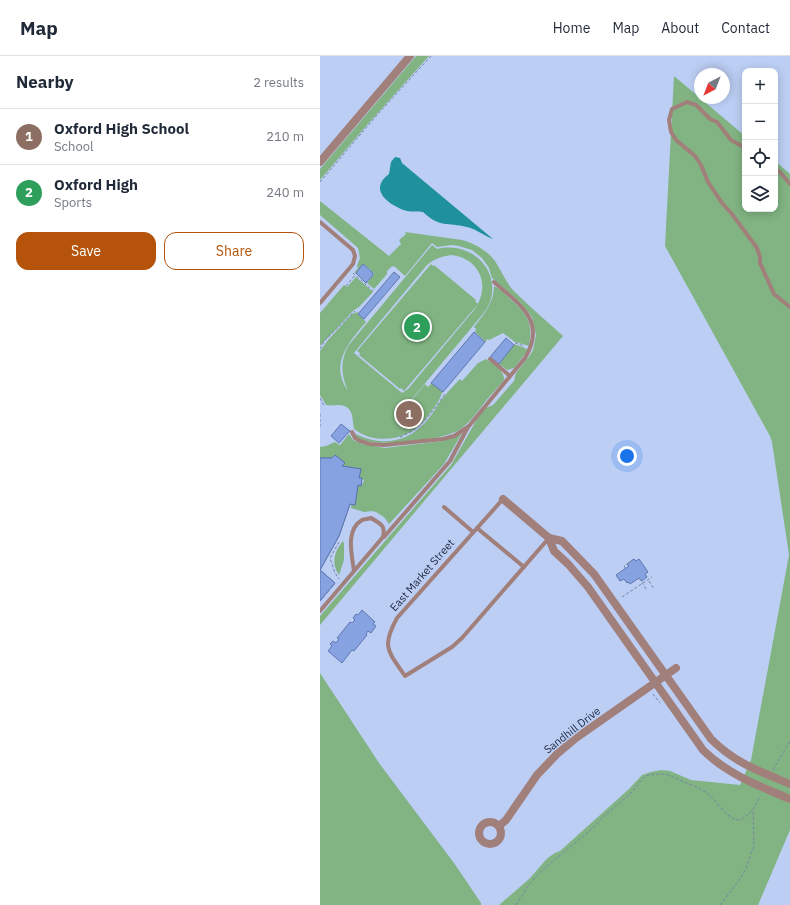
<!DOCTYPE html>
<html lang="en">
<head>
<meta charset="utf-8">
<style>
  body { margin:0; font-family:"IBM Plex Sans",sans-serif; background:#f6f6f7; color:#1f2937 }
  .controls { position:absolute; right:12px; top:12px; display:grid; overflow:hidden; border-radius:8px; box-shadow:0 2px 10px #0003 }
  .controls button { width:36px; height:36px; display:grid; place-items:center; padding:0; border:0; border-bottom:1px solid #e0e1e3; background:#fff; color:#1f2937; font:20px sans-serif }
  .compass { position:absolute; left:374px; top:12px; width:36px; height:36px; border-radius:50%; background:#fff; box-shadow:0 2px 10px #0003; rotate:222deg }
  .you { position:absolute; left:307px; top:400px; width:14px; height:14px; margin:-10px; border:3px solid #fff; border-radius:50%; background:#1a73e8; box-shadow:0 0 0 6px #1a73e833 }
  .badge { display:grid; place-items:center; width:26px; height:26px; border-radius:50%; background:#b45309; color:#fff; font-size:13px; font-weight:700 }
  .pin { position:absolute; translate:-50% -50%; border:2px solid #fff; box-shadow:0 1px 4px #0006 }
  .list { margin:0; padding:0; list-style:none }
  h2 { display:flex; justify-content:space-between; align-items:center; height:52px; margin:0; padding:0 16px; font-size:17px }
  h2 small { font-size:13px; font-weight:400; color:#747a83 }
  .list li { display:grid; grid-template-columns:26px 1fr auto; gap:12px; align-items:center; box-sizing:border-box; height:56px; padding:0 16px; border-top:1px solid #e0e1e3 }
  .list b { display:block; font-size:15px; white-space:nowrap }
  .list p { margin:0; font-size:13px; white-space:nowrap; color:#747a83 }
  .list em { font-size:13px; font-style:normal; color:#747a83 }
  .actions { display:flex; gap:8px; padding:12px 16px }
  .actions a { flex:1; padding:9px 0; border:1px solid #b45309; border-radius:12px; text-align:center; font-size:14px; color:#b45309 }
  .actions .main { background:#b45309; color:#fff }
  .icon { flex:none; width:22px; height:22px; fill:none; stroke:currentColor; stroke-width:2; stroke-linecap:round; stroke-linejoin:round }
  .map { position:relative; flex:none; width:470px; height:849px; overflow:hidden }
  header { display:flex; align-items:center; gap:24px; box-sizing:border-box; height:56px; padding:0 20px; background:#fff; border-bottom:1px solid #e0e1e3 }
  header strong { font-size:19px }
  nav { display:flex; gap:22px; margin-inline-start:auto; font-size:14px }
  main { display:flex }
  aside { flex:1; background:#fff }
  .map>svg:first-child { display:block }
  .green { fill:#81b482; fill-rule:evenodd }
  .water { fill:#1e919d }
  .building { fill:#86a2e0; stroke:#5e77b1 }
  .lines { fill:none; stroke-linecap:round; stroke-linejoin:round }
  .path { stroke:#7685a5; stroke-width:1; stroke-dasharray:3 2; stroke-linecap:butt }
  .lane { stroke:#a17f7b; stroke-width:4 }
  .street { stroke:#a17f7b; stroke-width:8 }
  .labels { text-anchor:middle; stroke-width:3; stroke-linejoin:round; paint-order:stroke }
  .street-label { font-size:11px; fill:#1c273f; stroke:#bccef4 }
</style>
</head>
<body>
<header>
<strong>Map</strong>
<nav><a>Home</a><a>Map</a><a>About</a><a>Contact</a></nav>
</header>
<main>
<aside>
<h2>Nearby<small>2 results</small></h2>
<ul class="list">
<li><span class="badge" style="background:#8d6e63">1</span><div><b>Oxford High School</b><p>School</p></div><em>210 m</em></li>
<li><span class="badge" style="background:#2e9e5b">2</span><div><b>Oxford High</b><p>Sports</p></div><em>240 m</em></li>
</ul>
<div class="actions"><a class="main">Save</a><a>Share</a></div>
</aside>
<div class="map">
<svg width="470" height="849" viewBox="0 0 470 849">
  <rect width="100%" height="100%" fill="#bccef4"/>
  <g class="green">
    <path d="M 96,0 L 109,0 L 48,68 L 0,124 L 0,113 Z"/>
    <path d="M 354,20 L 425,80 L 425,153 L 455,153 L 455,105 L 470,118 L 470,774 L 438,849 L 179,849 C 188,841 198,833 208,824 C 218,815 226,799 240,795 L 309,733 L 322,719 L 331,716 L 341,714 L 350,715 L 371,724 L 420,729 L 431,704 L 469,499 L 452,386 L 450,380 L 345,190 Z"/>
    <path d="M 0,145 L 69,200 L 81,188 L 79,184 L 86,178 L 85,176 L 142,184 C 154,187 168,195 175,205 C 183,217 186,228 197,238 C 212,253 228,266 243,280 L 0,569 L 0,560 L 131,409 L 157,363 L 166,352 L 173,349 L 194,325 L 196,317 L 210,299 L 213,294 L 216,279 L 212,261 L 201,247 L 172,222 L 169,212 L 162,202 L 152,194 L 139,190 L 132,189 L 117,191 L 112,187 L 85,220 L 74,210 L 71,211 L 67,215 L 67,218 L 54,233 L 47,227 L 54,218 L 50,213 L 43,208 L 35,218 L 35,216 L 38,212 L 37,210 L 40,202 L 38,192 L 0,159 Z"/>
    <path d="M 112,189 L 117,193 C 148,185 179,210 171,243 C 169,251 163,258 158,264 L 81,356 L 76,352 L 81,357 L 105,328 L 108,331 L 112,327 L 123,336 C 121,338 121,340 120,342 C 117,349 109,358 104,365 C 87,385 54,389 34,373 C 32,362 34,350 19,349 C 14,349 11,350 6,349 L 0,339 L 0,295 L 8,284 L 32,258 L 37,256 L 46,266 C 29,286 9,308 28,335 C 21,319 20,306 28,290 ZM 132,199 C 161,203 171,231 154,254 L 88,333 L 82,337 L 34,297 L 107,209 C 114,203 122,200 132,199 Z"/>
    <path d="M 111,208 L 113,210 L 114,209 L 156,244 L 155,245 L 158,248 L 84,335 L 81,332 L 80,333 L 39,299 L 40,297 L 37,295 Z"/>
    <path d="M 36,221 L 53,236 L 39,251 L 34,254 L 0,290 L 0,257 L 24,229 L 27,231 Z"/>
    <path d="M 174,230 C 180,233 186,239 191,244 C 208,258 213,268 209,290 L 195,286 L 183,277 L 169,284 L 167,283 L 166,286 L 155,276 L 156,273 L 154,271 C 164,258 174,247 174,230 Z"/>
    <path d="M 194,288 L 205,292 L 206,294 L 207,292 L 208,294 L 194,312 L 187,314 L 179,308 Z"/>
    <path d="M 166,303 C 173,308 185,315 184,324 C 177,333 168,341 162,350 C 156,358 148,368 139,374 C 124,384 59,391 42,384 C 38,383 36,381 34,377 C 58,390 85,388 105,367 C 111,360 116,352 121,344 C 127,337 133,330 140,323 L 142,325 L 158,307 Z"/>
    <path d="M 142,377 L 124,408 L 69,468 L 64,461 L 56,456 L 52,455 L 44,456 L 31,452 L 31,449 L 35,449 L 38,429 L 42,429 L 44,424 L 39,422 L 41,413 L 22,410 L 25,407 L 15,399 L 12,402 L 0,402 L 0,391 L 6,390 L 15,386 L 20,389 L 29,378 L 33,384 L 42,388 L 65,392 L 123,385 L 133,382 Z"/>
    <path d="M 23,485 L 24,487 L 24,504 L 19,519 C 11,508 14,495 23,485 Z"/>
    <path d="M 0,617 L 59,707 L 134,807 L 161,847 L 161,849 L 0,849 Z"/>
  </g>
  <path class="water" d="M 75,101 L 80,102 L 82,107 L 173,183 C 165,180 156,173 147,171 C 127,166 120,172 103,156 C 98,155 92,156 87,155 C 70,150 47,134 69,118 L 71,106 Z"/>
  <g class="building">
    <path d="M 43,208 L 52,216 L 53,219 L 46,227 L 36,217 Z"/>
    <path d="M 74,216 L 80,221 L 44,263 L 38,258 Z"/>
    <path d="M 154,276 L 165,286 L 123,336 L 111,327 Z"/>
    <path d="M 186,282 L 194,289 L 179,308 L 170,301 Z"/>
    <path d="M 21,368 L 30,375 L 19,387 L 11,380 Z"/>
    <path d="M 15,399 L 25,407 L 22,410 L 41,413 L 39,422 L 42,422 L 41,430 L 38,429 L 35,449 L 30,448 L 19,480 L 0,514 L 15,527 L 0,545 L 0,402 L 12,402 Z"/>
    <path d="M 15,399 L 25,407 L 22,410 L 41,413 L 39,422 L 42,422 L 41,430 L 38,429 L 35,449 L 30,448 L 19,480 L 0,514 L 15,527 L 0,545 L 0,402 L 12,402 Z"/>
    <path d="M 314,503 L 316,505 L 319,503 L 328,516 L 325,518 L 327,521 L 322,525 L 319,522 L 310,528 L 308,526 L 307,527 L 304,523 L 300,525 L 296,519 L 309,510 L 307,508 Z"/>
    <path d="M 42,554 L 55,566 L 53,568 L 56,570 L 51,577 L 48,575 L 46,578 L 47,579 L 34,595 L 32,594 L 22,607 L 8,595 L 12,590 L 10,588 L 13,585 L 16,587 L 19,583 L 17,582 L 30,566 L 32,567 L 35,564 L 33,562 L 36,558 L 38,559 Z"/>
  </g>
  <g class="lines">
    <g class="path">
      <path d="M 0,126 L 57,59 L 111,0"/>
      <path d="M 33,217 L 53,235"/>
      <path d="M 26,230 L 35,219"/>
      <path d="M 195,287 L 204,290"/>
      <path d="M 0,293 L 5,284 L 35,255"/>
      <path d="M 0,342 L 4,350"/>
      <path d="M 0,358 L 0,373"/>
      <path d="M 80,381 C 103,372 111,357 125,338"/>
      <path d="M 19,486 L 10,502 L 15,517 L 19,523"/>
      <path d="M 305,512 L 304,510 L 314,503"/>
      <path d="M 319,522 L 326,533"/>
      <path d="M 329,525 L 334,533"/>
      <path d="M 302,541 L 332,521"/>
      <path d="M 333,638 L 340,647"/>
      <path d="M 453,714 L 470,685"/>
      <path d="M 196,849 L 208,830 L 220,816 L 273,772 L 284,760 L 310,738 L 325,720 C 346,715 351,720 369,728 C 377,731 384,734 390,740 C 400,748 406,764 421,764 L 433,754"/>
      <path d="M 400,849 L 420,823 L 426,812 L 434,789 L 433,754 L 440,740"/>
    </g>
    <g class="lane">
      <path d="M 425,94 L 422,90 L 411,84 L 397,66 L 390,63 L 376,49 L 367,46 L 352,53 L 349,64 L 351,76 L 356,84 L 375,100 L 381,109 L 388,126 L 402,147 L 412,158 L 437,192 L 440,201 L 440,207 L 454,238 L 470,251"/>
      <path d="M 455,113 L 460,116 L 470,128"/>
      <path d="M 0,166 L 33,194 L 35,200 L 33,208 L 0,247"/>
      <path d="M 170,303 L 190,320"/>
      <path d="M 32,376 L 35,382 L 40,385 L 50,388 L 64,389 L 123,383 L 134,380 L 149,370 L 205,302 C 227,265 200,249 174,226"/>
      <path d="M 183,443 L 77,562 C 61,591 68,595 85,620 L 132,591 L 142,582 L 229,482"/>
      <path d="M 124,451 L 153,476"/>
      <path d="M 157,472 L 204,511"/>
      <path d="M 64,481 L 130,405 L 148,371"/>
      <path d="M 0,555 L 63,481 C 66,469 60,468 51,462 C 48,463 44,463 42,464 C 25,474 32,499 34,515"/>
    </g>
    <g class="street">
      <path d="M 0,106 L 90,0"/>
      <path d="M 183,443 L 229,482 L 242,485 L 274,518 L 391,683 C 415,707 439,715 470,728"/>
      <path d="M 229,482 L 234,495 L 248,508 L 268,531 L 383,694 C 407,718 439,730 470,743"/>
      <circle cx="170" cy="777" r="11"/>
      <path d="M 179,770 L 186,764 L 217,719 L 237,698 L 256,682 L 356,612"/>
    </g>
  </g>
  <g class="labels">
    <g class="street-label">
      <text transform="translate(102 519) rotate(-49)" y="4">East Market Street</text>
      <text transform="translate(252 674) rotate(-38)" y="4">Sandhill Drive</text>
    </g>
  </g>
</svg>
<div class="controls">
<button>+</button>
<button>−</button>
<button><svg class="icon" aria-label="locate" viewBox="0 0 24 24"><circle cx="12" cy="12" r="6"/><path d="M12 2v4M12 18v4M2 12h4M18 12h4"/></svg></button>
<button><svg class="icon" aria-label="layers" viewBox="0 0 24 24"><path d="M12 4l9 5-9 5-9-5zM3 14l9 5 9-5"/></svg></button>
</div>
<svg class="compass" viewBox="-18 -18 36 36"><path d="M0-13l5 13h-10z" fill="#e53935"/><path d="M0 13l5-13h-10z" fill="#747a83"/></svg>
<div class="you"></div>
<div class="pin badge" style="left:89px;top:358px;background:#8d6e63">1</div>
<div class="pin badge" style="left:97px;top:271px;background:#2e9e5b">2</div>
</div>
</main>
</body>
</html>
